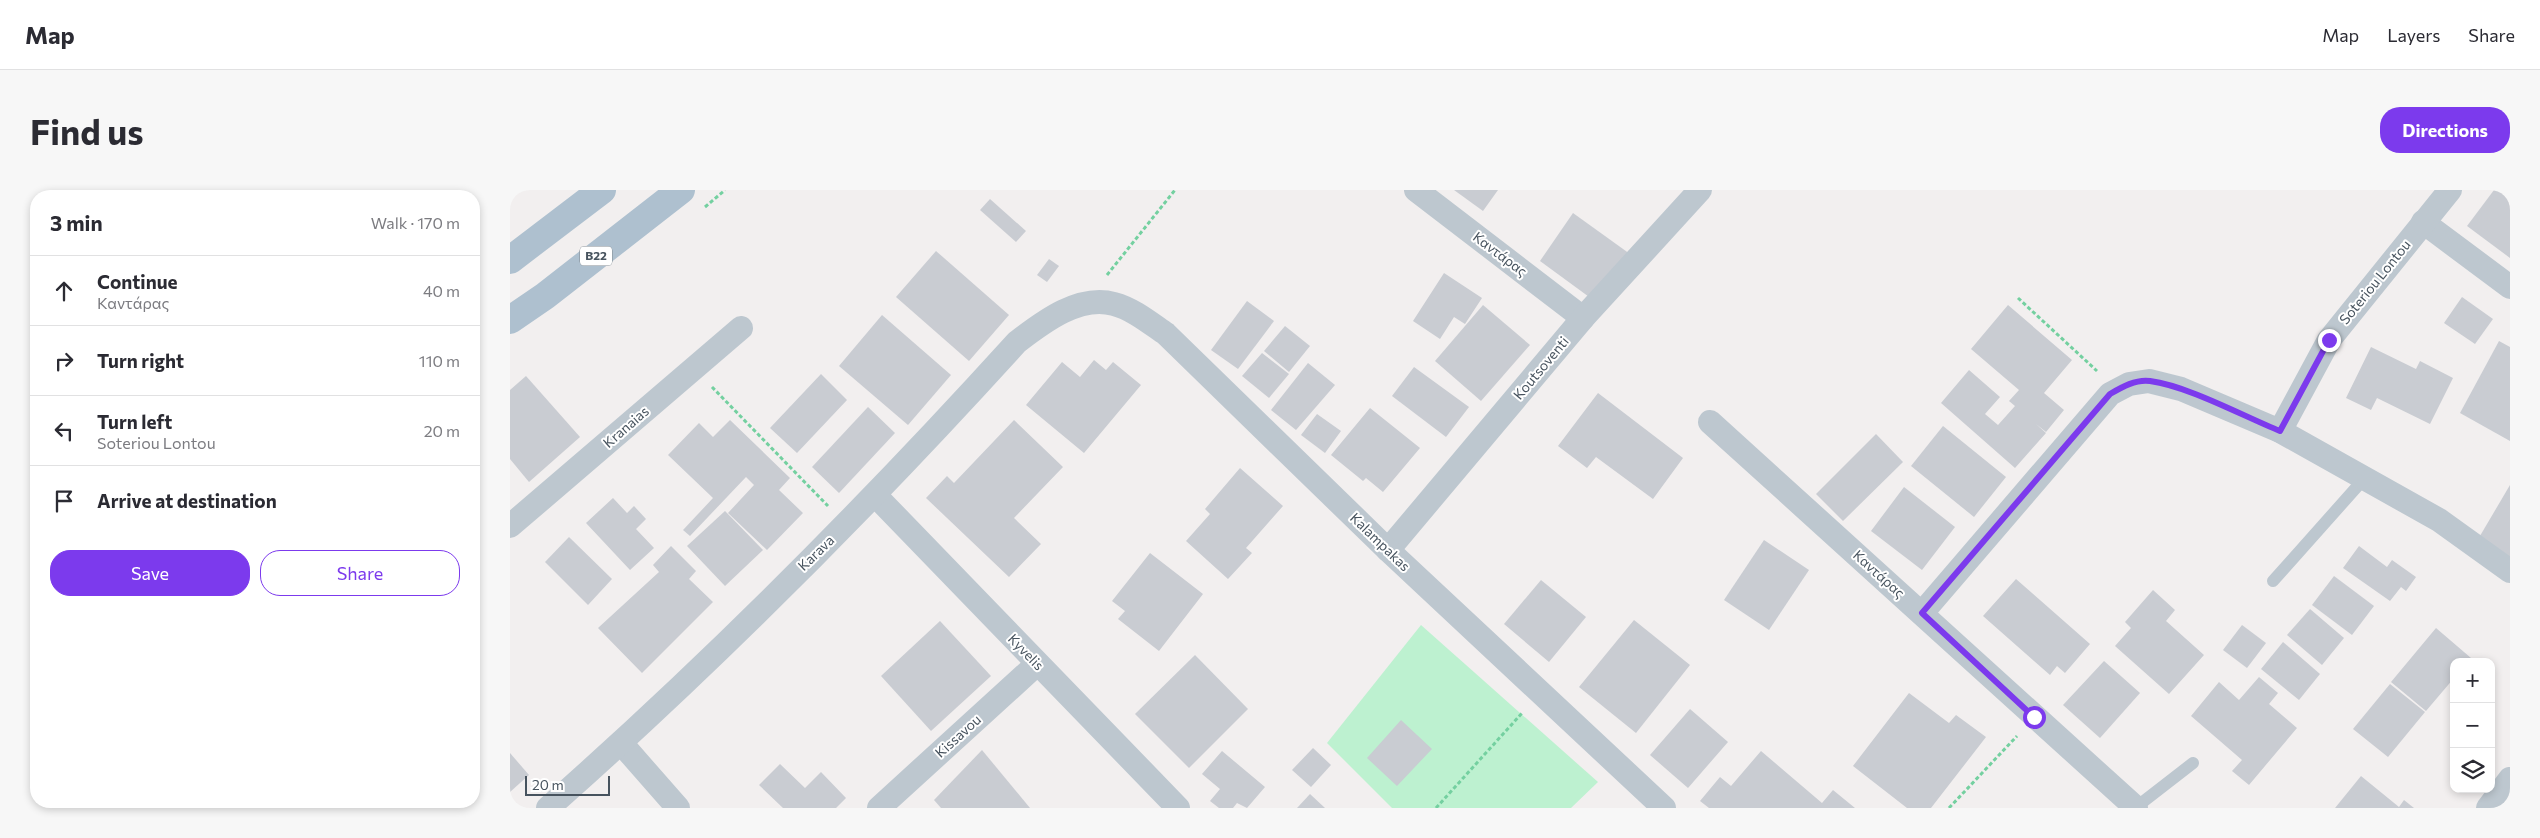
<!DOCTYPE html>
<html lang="en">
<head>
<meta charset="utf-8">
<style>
  body { margin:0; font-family:Commissioner,sans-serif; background:#f7f7f7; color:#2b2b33 }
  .controls { position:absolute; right:15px; bottom:15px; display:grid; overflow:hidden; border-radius:10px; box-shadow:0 2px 8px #0003 }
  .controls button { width:45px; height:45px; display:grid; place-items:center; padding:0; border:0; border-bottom:1px solid #e1e1e2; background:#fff; color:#2b2b33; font:25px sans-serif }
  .scale { position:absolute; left:15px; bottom:12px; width:85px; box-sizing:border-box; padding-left:5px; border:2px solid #47535e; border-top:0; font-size:14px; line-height:18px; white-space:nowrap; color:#47535e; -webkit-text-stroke:4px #fff; paint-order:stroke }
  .stop { position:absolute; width:15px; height:15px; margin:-11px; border:4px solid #7c3aed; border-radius:50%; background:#fff }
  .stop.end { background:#7c3aed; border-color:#fff; box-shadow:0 1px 5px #0008 }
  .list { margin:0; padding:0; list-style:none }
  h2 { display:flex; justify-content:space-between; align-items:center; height:65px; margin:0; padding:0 20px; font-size:21px }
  h2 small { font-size:16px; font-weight:400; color:#7c7c81 }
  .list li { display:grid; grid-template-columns:32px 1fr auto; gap:15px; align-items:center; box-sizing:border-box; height:70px; padding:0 20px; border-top:1px solid #e1e1e2 }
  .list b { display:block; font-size:19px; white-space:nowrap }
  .list p { margin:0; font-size:16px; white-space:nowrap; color:#7c7c81 }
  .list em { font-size:16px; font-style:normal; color:#7c7c81 }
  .actions { display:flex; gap:10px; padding:15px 20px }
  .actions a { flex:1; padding:11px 0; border:1px solid #7c3aed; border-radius:20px; text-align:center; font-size:18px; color:#7c3aed }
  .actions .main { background:#7c3aed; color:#fff }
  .icon { flex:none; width:28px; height:28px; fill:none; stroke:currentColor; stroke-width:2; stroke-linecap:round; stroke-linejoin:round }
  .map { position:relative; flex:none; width:2000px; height:618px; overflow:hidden; border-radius:20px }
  header { display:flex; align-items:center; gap:30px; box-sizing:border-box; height:70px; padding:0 25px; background:#fff; border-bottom:1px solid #e1e1e2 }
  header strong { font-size:24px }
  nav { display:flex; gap:28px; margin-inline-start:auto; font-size:18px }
  .intro { display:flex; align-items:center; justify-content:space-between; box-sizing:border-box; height:120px; padding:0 30px }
  h1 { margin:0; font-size:35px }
  .button { padding:12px 22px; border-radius:20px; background:#7c3aed; color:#fff; font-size:18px; font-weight:700 }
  main { display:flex; gap:30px; padding:0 30px }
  aside { flex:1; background:#fff; border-radius:20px; box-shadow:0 2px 8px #0003 }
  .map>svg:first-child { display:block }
  .green { fill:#bdf1d0 }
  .building { fill:#c9ccd2 }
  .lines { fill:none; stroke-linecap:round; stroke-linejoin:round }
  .path { stroke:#74d0a0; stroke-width:3; stroke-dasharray:4 2.5; stroke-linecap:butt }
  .service { stroke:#bdc7cf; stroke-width:12 }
  .minor { stroke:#bdc7cf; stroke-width:24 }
  .primary { stroke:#aec0cf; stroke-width:28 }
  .route { stroke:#7c3aed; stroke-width:6 }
  .labels { text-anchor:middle; stroke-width:4; stroke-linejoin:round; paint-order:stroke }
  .shield { fill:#fff; stroke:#7e878e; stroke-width:1 }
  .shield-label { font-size:12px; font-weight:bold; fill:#47535e }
  .street-label { font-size:14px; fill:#47535e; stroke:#fff }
</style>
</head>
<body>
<header>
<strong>Map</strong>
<nav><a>Map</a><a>Layers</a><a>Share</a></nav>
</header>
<div class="intro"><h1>Find us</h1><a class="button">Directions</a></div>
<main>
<aside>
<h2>3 min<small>Walk · 170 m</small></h2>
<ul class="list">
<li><svg class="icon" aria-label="ahead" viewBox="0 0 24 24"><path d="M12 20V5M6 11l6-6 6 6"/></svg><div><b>Continue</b><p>Καντάρας</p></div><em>40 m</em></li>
<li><svg class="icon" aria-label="right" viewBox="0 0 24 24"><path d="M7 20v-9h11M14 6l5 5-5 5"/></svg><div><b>Turn right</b></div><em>110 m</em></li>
<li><svg class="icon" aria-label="left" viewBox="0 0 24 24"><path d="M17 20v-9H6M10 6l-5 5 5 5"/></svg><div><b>Turn left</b><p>Soteriou Lontou</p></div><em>20 m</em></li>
<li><svg class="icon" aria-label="arrive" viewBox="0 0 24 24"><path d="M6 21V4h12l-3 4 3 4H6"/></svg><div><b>Arrive at destination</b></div></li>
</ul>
<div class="actions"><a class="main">Save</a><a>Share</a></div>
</aside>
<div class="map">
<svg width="2000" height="618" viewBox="0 0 2000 618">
  <rect width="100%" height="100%" fill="#f2efef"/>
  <path class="green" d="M 911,435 L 1088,592 L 1061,618 L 882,618 L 817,553 Z"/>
  <g class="building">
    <path d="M 944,0 L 988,0 L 973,21 Z"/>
    <path d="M 1984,0 L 2000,0 L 2000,68 L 1957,36 Z"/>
    <path d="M 480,9 L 516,41 L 506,52 L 470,20 Z"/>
    <path d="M 1063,23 L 1120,64 L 1086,112 L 1030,71 Z"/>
    <path d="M 426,61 L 499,125 L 459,171 L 386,107 Z"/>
    <path d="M 539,69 L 549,76 L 537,92 L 527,85 Z"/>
    <path d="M 934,83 L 972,108 L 955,134 L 944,127 L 930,149 L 903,131 Z"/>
    <path d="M 1952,107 L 1983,129 L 1965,154 L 1934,133 Z"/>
    <path d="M 737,111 L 764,131 L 728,179 L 701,160 Z"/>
    <path d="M 973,115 L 1020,155 L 971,211 L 925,171 Z"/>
    <path d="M 1498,115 L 1562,170 L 1534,203 L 1554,220 L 1536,242 L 1526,234 L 1536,243 L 1505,278 L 1431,213 L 1459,180 L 1490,207 L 1475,224 L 1488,235 L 1505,216 L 1499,211 L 1509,200 L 1461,159 Z"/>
    <path d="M 372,125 L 441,185 L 398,235 L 329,176 Z"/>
    <path d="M 775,136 L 800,156 L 779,182 L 754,161 Z"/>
    <path d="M 1989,151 L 2000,157 L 2000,251 L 1950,223 Z"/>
    <path d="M 1861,157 L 1906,179 L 1910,171 L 1943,188 L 1920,234 L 1867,208 L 1861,220 L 1836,208 Z"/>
    <path d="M 752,163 L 779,184 L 759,208 L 732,186 Z"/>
    <path d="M 584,170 L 596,180 L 603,172 L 631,195 L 574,263 L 516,215 L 552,172 L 570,187 Z"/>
    <path d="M 798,173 L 825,195 L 786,240 L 761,220 Z"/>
    <path d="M 904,177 L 959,217 L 936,247 L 882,206 Z"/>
    <path d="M 311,184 L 337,210 L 287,263 L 260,238 Z"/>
    <path d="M 16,186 L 70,247 L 19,292 L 0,269 L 0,200 Z"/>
    <path d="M 1088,203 L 1173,268 L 1143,309 L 1086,267 L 1077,278 L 1048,256 Z"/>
    <path d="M 358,217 L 385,243 L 329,303 L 302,277 Z"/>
    <path d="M 860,218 L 910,258 L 873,302 L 856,288 L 853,291 L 821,265 Z"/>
    <path d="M 807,224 L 831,241 L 815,263 L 791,245 Z"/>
    <path d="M 220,230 L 280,288 L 269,300 L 293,323 L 257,360 L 218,323 L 244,295 L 236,287 L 180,346 L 173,340 L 203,308 L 158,265 L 189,233 L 203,247 Z"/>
    <path d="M 504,230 L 553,277 L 504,328 L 531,354 L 499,387 L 416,308 L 437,286 L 444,293 Z"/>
    <path d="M 1433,236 L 1496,287 L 1464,327 L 1401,276 Z"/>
    <path d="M 1366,244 L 1393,272 L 1333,331 L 1306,304 Z"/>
    <path d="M 730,278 L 773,316 L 736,358 L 742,363 L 718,389 L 676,351 L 700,324 L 695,319 Z"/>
    <path d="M 2000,295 L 2000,370 L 1967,351 Z"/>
    <path d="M 1394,297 L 1445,337 L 1412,380 L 1361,341 Z"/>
    <path d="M 103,308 L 117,323 L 124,316 L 136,329 L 126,339 L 144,358 L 120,380 L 76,333 Z"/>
    <path d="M 215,321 L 253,360 L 215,396 L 177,356 Z"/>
    <path d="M 59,347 L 102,389 L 78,415 L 35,372 Z"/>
    <path d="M 1254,350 L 1299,380 L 1259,440 L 1214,410 Z"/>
    <path d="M 161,356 L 186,381 L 179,389 L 203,412 L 132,483 L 88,438 L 149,382 L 143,375 Z"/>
    <path d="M 1849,356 L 1877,377 L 1882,370 L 1906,387 L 1896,401 L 1891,397 L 1880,411 L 1833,378 Z"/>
    <path d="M 640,363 L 693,404 L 649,461 L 608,429 L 615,421 L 602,411 Z"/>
    <path d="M 1824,386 L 1864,416 L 1842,445 L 1802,415 Z"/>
    <path d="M 1506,389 L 1580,454 L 1555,483 L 1547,476 L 1540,485 L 1473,426 Z"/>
    <path d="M 1031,390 L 1076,427 L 1039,472 L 994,434 Z"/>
    <path d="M 1643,400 L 1665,420 L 1656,431 L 1694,465 L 1659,504 L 1605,456 L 1621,438 L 1615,432 Z"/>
    <path d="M 1800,419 L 1834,448 L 1812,475 L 1777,445 Z"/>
    <path d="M 1124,430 L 1180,475 L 1126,543 L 1069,497 Z"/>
    <path d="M 430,431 L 481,486 L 421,541 L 371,486 Z"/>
    <path d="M 1732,435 L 1756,453 L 1737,478 L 1713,460 Z"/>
    <path d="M 1926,438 L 1961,468 L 1957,472 L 1944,472 L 1944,488 L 1916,521 L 1881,492 Z"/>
    <path d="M 1773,452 L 1810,484 L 1789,510 L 1751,479 Z"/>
    <path d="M 685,465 L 738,519 L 679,578 L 625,524 Z"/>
    <path d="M 1594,471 L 1630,503 L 1590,548 L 1553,515 Z"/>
    <path d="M 1749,487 L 1768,503 L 1759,514 L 1787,538 L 1739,595 L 1722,581 L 1732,570 L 1681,526 L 1709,492 L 1729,510 Z"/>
    <path d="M 1880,494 L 1915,522 L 1878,567 L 1843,539 Z"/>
    <path d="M 1399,503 L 1439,533 L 1446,525 L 1476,547 L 1421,618 L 1397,618 L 1343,576 Z"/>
    <path d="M 1180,519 L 1218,552 L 1178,598 L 1140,565 Z"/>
    <path d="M 891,530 L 922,559 L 887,596 L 857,568 Z"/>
    <path d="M 803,558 L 821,575 L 801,597 L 782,580 Z"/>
    <path d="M 472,560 L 520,618 L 431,618 L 424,610 Z"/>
    <path d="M 712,561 L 755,597 L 737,618 L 727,613 L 723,618 L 709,618 L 700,611 L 710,599 L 692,584 Z"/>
    <path d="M 1251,561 L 1312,613 L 1323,600 L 1345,618 L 1199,618 L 1190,611 L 1210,587 L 1221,596 Z"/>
    <path d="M 0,563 L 19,585 L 0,602 Z"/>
    <path d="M 270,574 L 295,598 L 311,582 L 336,608 L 326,618 L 273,618 L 249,595 Z"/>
    <path d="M 1851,586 L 1889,617 L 1894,610 L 1904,618 L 1825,618 Z"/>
    <path d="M 800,604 L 815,618 L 787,618 Z"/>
  </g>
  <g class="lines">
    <g class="path">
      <path d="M 195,17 L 215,0"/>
      <path d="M 597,85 L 665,0"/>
      <path d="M 1508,108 L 1587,181"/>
      <path d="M 202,197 L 318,316"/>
      <path d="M 926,618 L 1013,522"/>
      <path d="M 1439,618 L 1507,546"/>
    </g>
    <g class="service">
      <path d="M 1763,391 L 1853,290"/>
      <path d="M 1625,618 L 1683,573"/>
    </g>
    <g class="minor">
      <path d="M 906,0 L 1073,128"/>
      <path d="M 1913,32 L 2000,97"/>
      <path d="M 1200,232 L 1626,618"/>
      <path d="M 1770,241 L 1819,150 L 1940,0"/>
      <path d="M 365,305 L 668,618"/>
      <path d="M 0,336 L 231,138"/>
      <path d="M 878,360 L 1073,128 L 1190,0"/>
      <path d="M 1412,423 L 1600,204 L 1619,194 L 1639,191 L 1671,199 L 1770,241 L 1929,330 L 2000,381"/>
      <path d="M 111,553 L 168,618"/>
      <path d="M 38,618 C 202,473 359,315 507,152 C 532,133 569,104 604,114 C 623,119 640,133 656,144 L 878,360 L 1154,618"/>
      <path d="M 369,618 L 527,474"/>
      <path d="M 1978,618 L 2000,589"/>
    </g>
    <g class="primary">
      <path d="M 0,70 L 92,0"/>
      <path d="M 0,130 L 35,106 L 171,0"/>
    </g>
  </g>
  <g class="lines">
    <path class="route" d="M 1524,527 L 1412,423 L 1600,204 C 1612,197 1626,189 1640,191 C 1678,196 1733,226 1770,241 L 1819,150"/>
  </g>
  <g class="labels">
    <rect class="shield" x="70" y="56.5" width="32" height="19" rx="4"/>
    <g class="shield-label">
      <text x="86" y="70">B22</text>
    </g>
    <g class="street-label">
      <text transform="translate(990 64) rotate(37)" y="5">Καντάρας</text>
      <text transform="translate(1865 92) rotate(-51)" y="5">Soteriou Lontou</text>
      <text transform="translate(1031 178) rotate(-50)" y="5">Koutsoventi</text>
      <text transform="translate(116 237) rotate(-41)" y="5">Kranaias</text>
      <text transform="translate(870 352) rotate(44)" y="5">Kalampakas</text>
      <text transform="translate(306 363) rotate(-44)" y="5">Karava</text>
      <text transform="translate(1369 384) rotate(42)" y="5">Καντάρας</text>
      <text transform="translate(516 462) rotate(46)" y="5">Kyvelis</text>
      <text transform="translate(448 546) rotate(-42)" y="5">Kissavou</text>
    </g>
  </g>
</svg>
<div class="controls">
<button>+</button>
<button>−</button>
<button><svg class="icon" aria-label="layers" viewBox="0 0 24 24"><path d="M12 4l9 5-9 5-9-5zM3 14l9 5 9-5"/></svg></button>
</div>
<div class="scale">20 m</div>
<div class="stop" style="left:1524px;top:527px"></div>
<div class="stop end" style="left:1819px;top:150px"></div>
</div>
</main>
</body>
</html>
